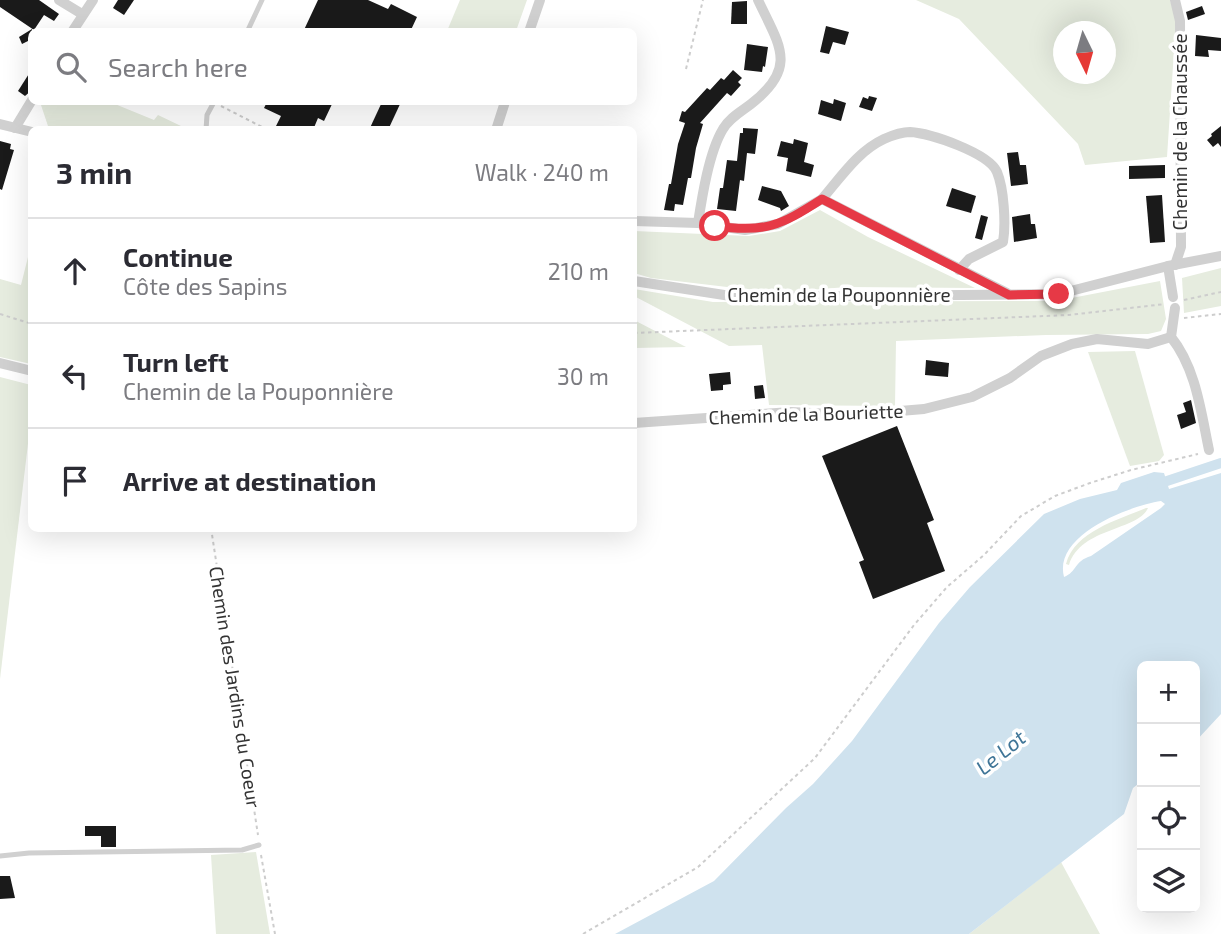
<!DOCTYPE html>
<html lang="en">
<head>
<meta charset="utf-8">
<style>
  body { margin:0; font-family:"Exo 2",sans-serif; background:#f2f2f3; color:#2b2b33 }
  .controls { position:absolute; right:21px; bottom:21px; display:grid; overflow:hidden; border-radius:10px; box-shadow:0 7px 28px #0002 }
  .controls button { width:63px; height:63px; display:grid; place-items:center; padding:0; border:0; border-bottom:2px solid #e1e1e2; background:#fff; color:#2b2b33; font:35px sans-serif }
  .compass { position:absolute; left:1053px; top:21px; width:63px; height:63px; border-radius:50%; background:#fff; box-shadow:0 7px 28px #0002; rotate:175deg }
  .stop { position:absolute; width:21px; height:21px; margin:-16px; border:5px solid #e63946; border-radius:50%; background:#fff }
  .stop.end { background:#e63946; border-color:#fff; box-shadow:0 2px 7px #0008 }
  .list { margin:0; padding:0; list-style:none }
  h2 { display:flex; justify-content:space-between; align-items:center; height:91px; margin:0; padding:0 28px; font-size:30px }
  h2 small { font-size:23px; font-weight:400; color:#7c7c81 }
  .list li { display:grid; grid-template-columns:46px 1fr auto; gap:21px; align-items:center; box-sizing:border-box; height:105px; padding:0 28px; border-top:2px solid #e1e1e2 }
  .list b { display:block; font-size:26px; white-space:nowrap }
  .list p { margin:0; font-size:23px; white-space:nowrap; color:#7c7c81 }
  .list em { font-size:23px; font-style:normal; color:#7c7c81 }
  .icon { flex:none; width:38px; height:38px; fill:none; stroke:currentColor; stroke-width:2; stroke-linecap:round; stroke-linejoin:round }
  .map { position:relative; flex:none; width:1221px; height:934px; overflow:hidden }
  .search { position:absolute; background:#fff; box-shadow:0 7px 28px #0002; left:28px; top:28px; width:609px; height:77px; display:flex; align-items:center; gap:18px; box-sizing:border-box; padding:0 24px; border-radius:10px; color:#7c7c81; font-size:26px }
  .panel { position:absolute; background:#fff; box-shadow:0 7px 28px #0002; left:28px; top:126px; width:609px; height:406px; border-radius:10px }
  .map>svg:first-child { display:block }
  .green { fill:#e6ecdf; fill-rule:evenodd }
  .water { fill:#cfe2ee; fill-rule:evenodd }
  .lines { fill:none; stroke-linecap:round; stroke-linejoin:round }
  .canal { stroke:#cfe2ee; stroke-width:10 }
  .building { fill:#1a1a1a }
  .path { stroke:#cdcdcd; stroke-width:2; stroke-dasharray:3.5 3.5; stroke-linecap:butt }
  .service { stroke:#d0d0d0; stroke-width:5 }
  .minor { stroke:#d0d0d0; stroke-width:10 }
  .route { stroke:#e63946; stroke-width:9 }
  .labels { text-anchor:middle; stroke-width:7; stroke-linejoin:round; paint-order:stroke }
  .street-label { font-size:19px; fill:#333; stroke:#fff }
  .water-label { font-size:21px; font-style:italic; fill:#3f7597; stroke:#fff }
</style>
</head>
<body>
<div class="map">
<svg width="1221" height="934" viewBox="0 0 1221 934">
  <rect width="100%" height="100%" fill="#fff"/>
  <g class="green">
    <path d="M 460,0 L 527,0 L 516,31 L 447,31 Z"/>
    <path d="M 916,0 L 1170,0 L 1176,20 L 1167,157 L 1085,165 L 1078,144 L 959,19 ZM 1064,32 L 1106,32 L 1106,74 L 1064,74 Z"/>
    <path d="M 40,102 L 110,102 L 154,120 L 158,115 L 181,126 L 179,130 L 65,129 L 48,126 Z"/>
    <path d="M 820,210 L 868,237 L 975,288 L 847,287 L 796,291 L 744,289 L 651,278 L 634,273 L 634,231 L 749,236 L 780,231 Z"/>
    <path d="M 31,245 L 32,364 L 31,364 L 0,357 L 0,279 L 21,285 Z"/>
    <path d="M 1221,268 L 1221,306 L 1184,313 L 1182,278 Z"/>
    <path d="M 1160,281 L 1166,319 L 1161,331 L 1148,334 L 1046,335 L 896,341 L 895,406 L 769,405 L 762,345 L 729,346 L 634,296 L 634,289 L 713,302 L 1056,301 Z"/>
    <path d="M 634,320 L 686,347 L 634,348 Z"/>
    <path d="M 1135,351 L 1164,455 L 1159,461 L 1130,466 L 1088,352 Z"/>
    <path d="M 0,377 L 31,385 L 32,410 L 0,679 Z"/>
    <path d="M 1146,508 L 1148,508 C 1138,531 1081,527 1069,565 L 1066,564 C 1075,531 1118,520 1146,508 Z"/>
    <path d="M 256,852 L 270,934 L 216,934 L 211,855 Z"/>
    <path d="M 1061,862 L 1100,934 L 969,934 Z"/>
  </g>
  <path class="water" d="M 1154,472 L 1164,473 L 1169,489 L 1221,473 L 1221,714 L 1195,742 L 1195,666 L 1142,666 L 1142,781 L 1133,788 L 1124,814 L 969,934 L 615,934 L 714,881 L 786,808 L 813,784 L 852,741 L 939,623 L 970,587 L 1044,514 L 1080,499 L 1117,490 L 1121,483 ZM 1161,501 L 1165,504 L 1161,508 L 1091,556 C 1074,561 1077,572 1064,577 C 1053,535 1129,506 1161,501 Z"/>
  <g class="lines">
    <path class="canal" d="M 1152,486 L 1221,463"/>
  </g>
  <g class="building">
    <path d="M 0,0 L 39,0 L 59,14 L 54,21 L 44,15 L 34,30 L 0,7 Z"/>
    <path d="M 118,0 L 134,0 L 124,15 L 113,8 Z"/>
    <path d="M 318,0 L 368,0 L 388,9 L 391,4 L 417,17 L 410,32 L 303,32 Z"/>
    <path d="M 747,1 L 747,24 L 731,24 L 732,2 Z"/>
    <path d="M 1202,6 L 1205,14 L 1188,20 L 1186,12 Z"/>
    <path d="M 826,26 L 849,32 L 845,45 L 833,42 L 829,54 L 820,52 Z"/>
    <path d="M 32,29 L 32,39 L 22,44 L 19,37 Z"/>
    <path d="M 1196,35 L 1221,38 L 1221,51 L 1208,50 L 1209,57 L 1195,56 Z"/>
    <path d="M 747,44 L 768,47 L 765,67 L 763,66 L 762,72 L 744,70 Z"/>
    <path d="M 32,69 L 32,90 L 25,96 L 18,91 Z"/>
    <path d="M 733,70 L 742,78 L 738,82 L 741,85 L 731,96 L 727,93 L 700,123 L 703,124 L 696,148 L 691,178 L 688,178 L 683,205 L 675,204 L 674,211 L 664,210 L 669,184 L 671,184 L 678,144 L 685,123 L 679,121 L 682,111 L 685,112 L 707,88 L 710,90 L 721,78 L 724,80 Z"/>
    <path d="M 869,96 L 877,98 L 872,111 L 859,107 L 863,97 L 868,99 Z"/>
    <path d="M 834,99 L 846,103 L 841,121 L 818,114 L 821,100 L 833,104 Z"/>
    <path d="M 267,102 L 333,102 L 324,121 L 318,118 L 313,130 L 284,130 L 276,126 L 281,116 L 264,108 Z"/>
    <path d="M 382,102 L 401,102 L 388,130 L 369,130 Z"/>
    <path d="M 1221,126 L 1221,147 L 1218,143 L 1213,147 L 1207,140 L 1212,136 L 1211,134 Z"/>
    <path d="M 743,128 L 758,129 L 755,154 L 747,153 L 744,181 L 740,180 L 736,211 L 717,209 L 720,188 L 723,188 L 727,160 L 737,161 L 740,133 L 743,133 Z"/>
    <path d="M 794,139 L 808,143 L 804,162 L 814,165 L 811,177 L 786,171 L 788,158 L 777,156 L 781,141 L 793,144 Z"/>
    <path d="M 0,141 L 11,144 L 10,149 L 14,150 L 2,190 L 0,189 Z"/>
    <path d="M 1018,152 L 1020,165 L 1026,165 L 1028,184 L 1011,186 L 1007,153 Z"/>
    <path d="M 1165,165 L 1165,178 L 1129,179 L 1129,166 Z"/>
    <path d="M 762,186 L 781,191 L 789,206 L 781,211 L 780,208 L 758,200 Z"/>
    <path d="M 952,188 L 976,196 L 971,213 L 946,206 Z"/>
    <path d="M 1162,195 L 1165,242 L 1150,243 L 1146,196 Z"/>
    <path d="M 1030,214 L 1031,224 L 1035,224 L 1037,238 L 1014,242 L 1012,217 Z"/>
    <path d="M 981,215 L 988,217 L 982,240 L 975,238 Z"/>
    <path d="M 926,360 L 949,363 L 948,377 L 925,375 Z"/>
    <path d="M 730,372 L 731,384 L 723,385 L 723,390 L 711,391 L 709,374 Z"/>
    <path d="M 763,385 L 765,398 L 755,399 L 754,386 Z"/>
    <path d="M 1191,400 L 1196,423 L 1181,429 L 1177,415 L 1186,412 L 1183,403 Z"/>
    <path d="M 897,426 L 934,520 L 927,523 L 945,571 L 873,599 L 859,562 L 864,560 L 822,456 Z"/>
    <path d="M 85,826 L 116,826 L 116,847 L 101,847 L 101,836 L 85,836 Z"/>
    <path d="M 0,876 L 10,876 L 15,898 L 0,899 Z"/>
  </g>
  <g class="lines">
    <g class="path">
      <path d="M 686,69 L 703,0"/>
      <path d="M 221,106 L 264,128"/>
      <path d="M 1184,300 L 1221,292"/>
      <path d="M 0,314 L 32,324"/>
      <path d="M 1184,318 L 1221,314"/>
      <path d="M 634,333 L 1069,315 L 1165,304"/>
      <path d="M 211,528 L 258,835"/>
      <path d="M 261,855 L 275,934"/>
      <path d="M 583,934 L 698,867 L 815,758 L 914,625 L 947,587 L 984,555 L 1021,516 L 1055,496 L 1090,483 L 1131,470 L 1198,454"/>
    </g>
    <g class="service">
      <path d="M 247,32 L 262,0"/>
      <path d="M 206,130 L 207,115 L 214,102"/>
      <path d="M 0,856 L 29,853 L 242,850 L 259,845"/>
    </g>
    <g class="minor">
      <path d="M 59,0 L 82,14"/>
      <path d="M 72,32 L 93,0"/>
      <path d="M 529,32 L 540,0"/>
      <path d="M 0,124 L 32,132"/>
      <path d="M 15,128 L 32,100"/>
      <path d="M 496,130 L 505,102"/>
      <path d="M 822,199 C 841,177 858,151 884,139 C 893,135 901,132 910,132 C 930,133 989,153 997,172 C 1004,189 1006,224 1003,242 L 969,259 L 959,270"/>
      <path d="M 634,221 L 698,223 L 745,230 L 778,224 L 822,199 L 1007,293"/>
      <path d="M 698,223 C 702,197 709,152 723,129 C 729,118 742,111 751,104 C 799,67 779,45 758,0"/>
      <path d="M 1175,265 L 1181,247 L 1180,21 L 1175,0"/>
      <path d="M 1168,266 L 1173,297"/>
      <path d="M 634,281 L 737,297 L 1059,294 L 1168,266 L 1221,256"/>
      <path d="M 1175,308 L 1171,337 C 1196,368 1201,412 1209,450"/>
      <path d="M 0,363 L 32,371"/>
      <path d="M 634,423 L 791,412 L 852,415 L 924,409 L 972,397 L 1010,378 L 1041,356 L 1072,344 L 1097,339 L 1148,344 L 1171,337"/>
    </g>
  </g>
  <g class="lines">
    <path class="route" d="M 715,226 C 765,233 780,226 822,199 L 1009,295 L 1059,294"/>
  </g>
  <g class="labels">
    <g class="street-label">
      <text transform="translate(1180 132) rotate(-90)" y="7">Chemin de la Chaussée</text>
      <text x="839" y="302">Chemin de la Pouponnière</text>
      <text transform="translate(806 414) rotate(-2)" y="7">Chemin de la Bouriette</text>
      <text transform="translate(235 687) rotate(81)" y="7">Chemin des Jardins du Coeur</text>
    </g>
    <g class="water-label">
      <text transform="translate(1001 753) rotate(-39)" y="7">Le Lot</text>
    </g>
  </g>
</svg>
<div class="controls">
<button>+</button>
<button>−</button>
<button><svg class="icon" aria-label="locate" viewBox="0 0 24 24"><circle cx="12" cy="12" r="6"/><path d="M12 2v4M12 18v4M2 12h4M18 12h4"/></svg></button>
<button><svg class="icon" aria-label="layers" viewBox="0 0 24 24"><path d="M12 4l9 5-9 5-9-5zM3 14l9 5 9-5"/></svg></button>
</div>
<svg class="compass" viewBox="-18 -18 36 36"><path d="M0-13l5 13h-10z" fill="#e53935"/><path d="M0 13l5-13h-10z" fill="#7c7c81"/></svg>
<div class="stop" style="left:715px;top:226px"></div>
<div class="stop end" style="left:1059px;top:294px"></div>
<div class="search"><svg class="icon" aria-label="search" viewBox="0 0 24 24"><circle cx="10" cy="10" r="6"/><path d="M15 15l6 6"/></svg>Search here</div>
<section class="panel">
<h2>3 min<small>Walk · 240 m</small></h2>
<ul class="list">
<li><svg class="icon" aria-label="ahead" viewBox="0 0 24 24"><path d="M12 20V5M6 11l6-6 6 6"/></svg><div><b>Continue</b><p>Côte des Sapins</p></div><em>210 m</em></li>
<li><svg class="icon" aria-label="left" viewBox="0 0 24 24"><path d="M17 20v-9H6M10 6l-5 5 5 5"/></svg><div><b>Turn left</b><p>Chemin de la Pouponnière</p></div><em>30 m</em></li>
<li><svg class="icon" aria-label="arrive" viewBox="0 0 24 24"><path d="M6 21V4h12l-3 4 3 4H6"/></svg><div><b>Arrive at destination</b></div></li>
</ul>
</section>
</div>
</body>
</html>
